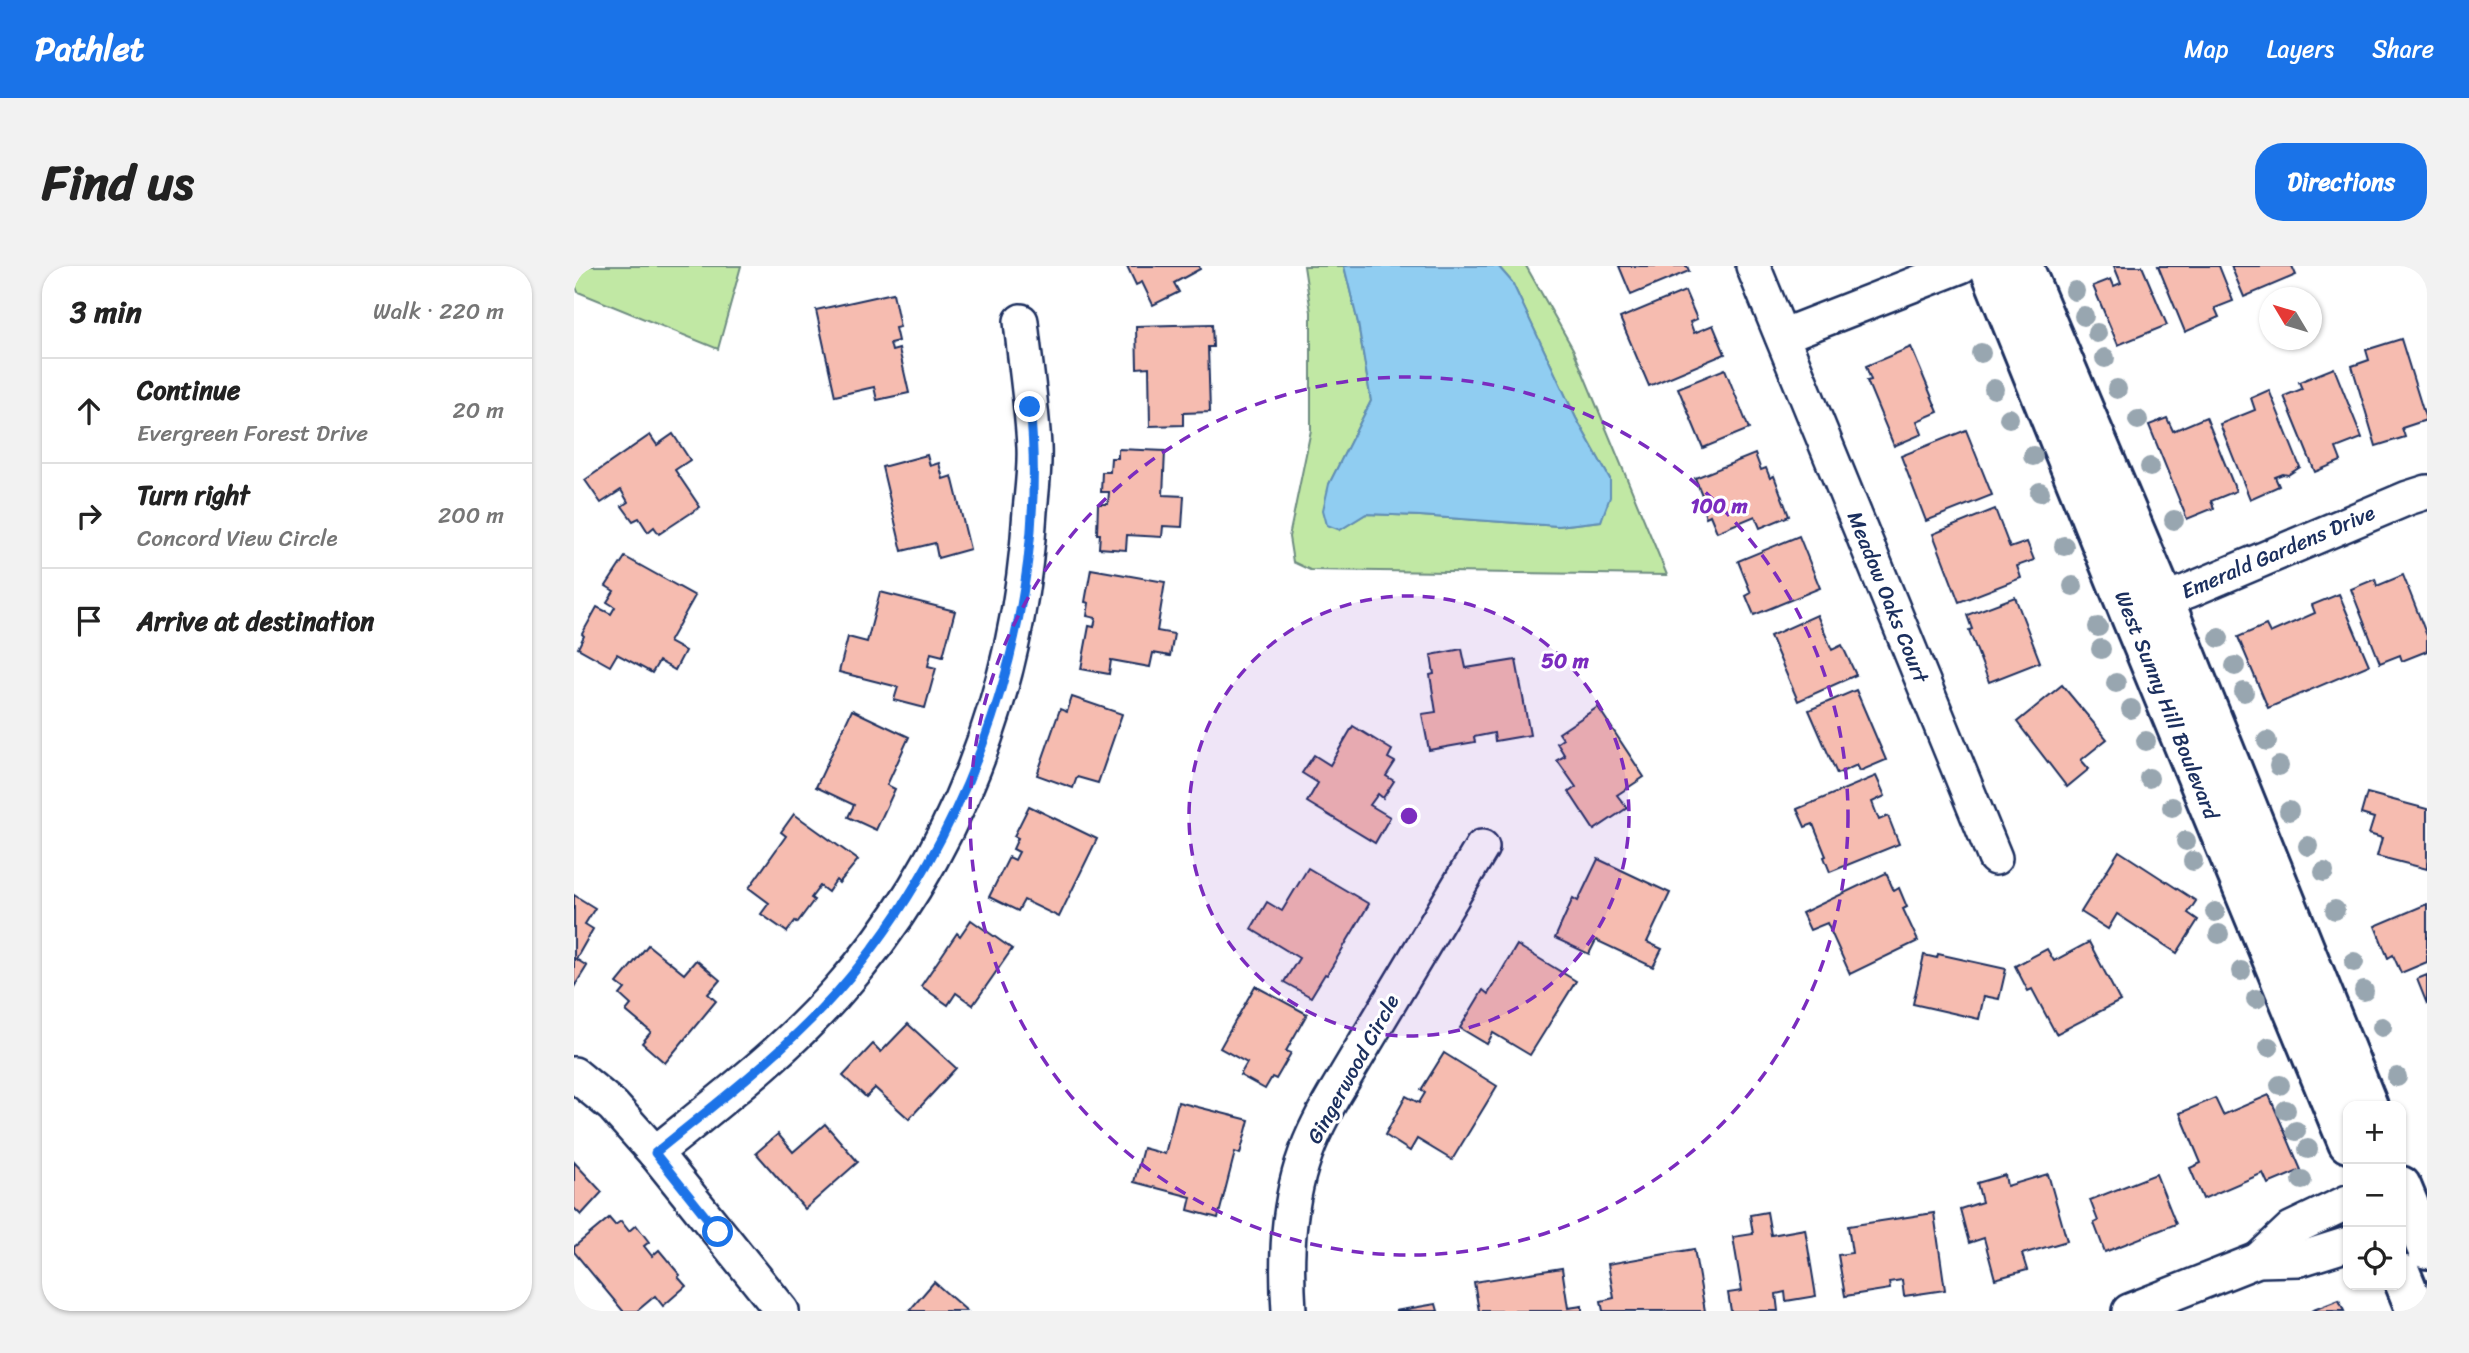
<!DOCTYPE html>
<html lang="en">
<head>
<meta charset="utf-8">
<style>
  body { margin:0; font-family:Sriracha,sans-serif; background:#f2f2f2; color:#222 }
  .controls { position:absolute; right:21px; bottom:21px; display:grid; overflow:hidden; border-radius:14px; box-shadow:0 2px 5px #0004 }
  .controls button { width:63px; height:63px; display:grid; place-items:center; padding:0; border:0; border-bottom:2px solid #e0e0e0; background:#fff; color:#222; font:35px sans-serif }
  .compass { position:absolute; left:1685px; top:21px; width:63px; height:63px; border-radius:50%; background:#fff; box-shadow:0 2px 5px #0004; rotate:308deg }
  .stop { position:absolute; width:21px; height:21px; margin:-16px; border:5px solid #1a73e8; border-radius:50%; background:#fff }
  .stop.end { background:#1a73e8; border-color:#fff; box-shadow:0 2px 7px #0008 }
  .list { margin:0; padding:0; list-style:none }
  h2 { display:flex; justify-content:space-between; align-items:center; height:91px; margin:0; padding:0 28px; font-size:30px }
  h2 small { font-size:23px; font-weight:400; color:#767676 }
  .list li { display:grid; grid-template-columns:46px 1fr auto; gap:21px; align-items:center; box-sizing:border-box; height:105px; padding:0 28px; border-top:2px solid #e0e0e0 }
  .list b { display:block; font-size:26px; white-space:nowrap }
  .list p { margin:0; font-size:23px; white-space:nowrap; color:#767676 }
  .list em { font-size:23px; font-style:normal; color:#767676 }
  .icon { flex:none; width:38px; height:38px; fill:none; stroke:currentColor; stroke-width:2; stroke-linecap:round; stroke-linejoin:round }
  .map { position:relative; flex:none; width:1853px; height:1045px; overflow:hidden; border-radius:28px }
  header { display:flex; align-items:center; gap:42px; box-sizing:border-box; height:98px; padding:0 35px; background:#1a73e8; color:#fff }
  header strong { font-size:33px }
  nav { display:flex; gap:38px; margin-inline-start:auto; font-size:24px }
  .intro { display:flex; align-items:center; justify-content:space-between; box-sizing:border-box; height:168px; padding:0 42px }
  h1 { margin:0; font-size:49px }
  .button { padding:18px 32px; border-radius:28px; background:#1a73e8; color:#fff; font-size:24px; font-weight:700 }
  main { display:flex; gap:42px; padding:0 42px }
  aside { flex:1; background:#fff; border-radius:28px; box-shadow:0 2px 5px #0004 }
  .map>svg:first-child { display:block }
  .green { fill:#c1e8a4; stroke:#6e8c81; stroke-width:2 }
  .water { fill:#90cdf1; stroke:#618eb6; stroke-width:2 }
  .building { fill:#f6bcb0; stroke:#1b2f5e; stroke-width:2 }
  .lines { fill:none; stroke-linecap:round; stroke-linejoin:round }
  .minor-casing { stroke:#1b2f5e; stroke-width:38 }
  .tertiary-casing { stroke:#1b2f5e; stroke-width:44 }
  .minor { stroke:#fff; stroke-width:33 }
  .tertiary { stroke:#fff; stroke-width:38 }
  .tree { fill:#98a6b0 }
  .route { stroke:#1a73e8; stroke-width:9 }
  .ring { fill:none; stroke:#7b2cbf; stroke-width:3.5; stroke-dasharray:12 9 }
  .labels { text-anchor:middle; stroke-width:6; stroke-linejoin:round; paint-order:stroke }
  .street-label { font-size:21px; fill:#1b2f5e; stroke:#fff }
  .centre { fill:#7b2cbf; stroke:#fff; stroke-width:3.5 }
  .ring-label { font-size:21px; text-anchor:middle; font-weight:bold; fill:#7b2cbf; stroke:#fff; stroke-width:6; stroke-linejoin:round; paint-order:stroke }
</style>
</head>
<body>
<header>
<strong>Pathlet</strong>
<nav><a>Map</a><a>Layers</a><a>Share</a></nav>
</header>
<div class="intro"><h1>Find us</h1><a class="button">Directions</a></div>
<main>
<aside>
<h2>3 min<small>Walk · 220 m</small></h2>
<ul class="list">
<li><svg class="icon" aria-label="ahead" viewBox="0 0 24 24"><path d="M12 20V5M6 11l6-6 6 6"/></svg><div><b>Continue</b><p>Evergreen Forest Drive</p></div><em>20 m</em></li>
<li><svg class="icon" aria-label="right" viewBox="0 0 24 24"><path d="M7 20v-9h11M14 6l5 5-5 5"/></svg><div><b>Turn right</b><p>Concord View Circle</p></div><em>200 m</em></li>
<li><svg class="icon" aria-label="arrive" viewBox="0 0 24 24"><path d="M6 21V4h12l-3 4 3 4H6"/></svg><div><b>Arrive at destination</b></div></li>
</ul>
</aside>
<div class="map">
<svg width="1853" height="1045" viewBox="0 0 1853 1045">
  <rect width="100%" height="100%" fill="#fff"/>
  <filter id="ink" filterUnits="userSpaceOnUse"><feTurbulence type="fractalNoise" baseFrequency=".0143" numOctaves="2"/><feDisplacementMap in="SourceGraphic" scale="14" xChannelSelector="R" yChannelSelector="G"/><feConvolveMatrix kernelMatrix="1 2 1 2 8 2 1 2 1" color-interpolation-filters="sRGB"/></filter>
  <g filter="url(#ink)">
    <g class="green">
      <path d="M 0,0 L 167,0 L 144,83 L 4,26 L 0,17 Z"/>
      <path d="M 730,0 L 770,0 L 784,57 L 797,135 L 755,218 L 766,264 L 792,248 L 846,250 L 984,260 L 1027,255 L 1036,213 L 1002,152 L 938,16 L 924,0 L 952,0 L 999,83 L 1093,309 L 736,304 L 719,296 L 715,271 L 737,164 L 737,46 Z"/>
    </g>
    <path class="water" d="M 770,0 L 924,0 L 938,16 L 1002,152 L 1036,213 L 1036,231 L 1027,255 L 984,260 L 846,250 L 792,248 L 766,264 L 753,259 L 749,244 L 755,218 L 797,135 L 784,57 Z"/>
    <g class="building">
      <path d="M 553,0 L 625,0 L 626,3 L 600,17 L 605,26 L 579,39 L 568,16 L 562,19 Z"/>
      <path d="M 1045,0 L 1113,0 L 1115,5 L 1057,29 Z"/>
      <path d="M 1540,0 L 1568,0 L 1593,59 L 1544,79 L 1519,20 L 1537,13 L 1540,20 L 1547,17 Z"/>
      <path d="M 1584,0 L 1645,0 L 1659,35 L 1641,42 L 1645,51 L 1611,66 Z"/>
      <path d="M 1657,0 L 1718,0 L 1722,9 L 1670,31 Z"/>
      <path d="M 1111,25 L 1123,53 L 1116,56 L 1120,67 L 1139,59 L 1151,88 L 1075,120 L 1046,52 Z"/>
      <path d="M 319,27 L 326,61 L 321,62 L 324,75 L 316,77 L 318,85 L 325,83 L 335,127 L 303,134 L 300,121 L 261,130 L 242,44 Z"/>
      <path d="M 638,58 L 639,81 L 634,81 L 636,146 L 609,147 L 609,159 L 576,160 L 575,101 L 563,102 L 562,60 Z"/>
      <path d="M 1827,73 L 1852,154 L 1828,162 L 1831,171 L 1802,180 L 1778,100 L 1795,94 L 1792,84 Z"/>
      <path d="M 1337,81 L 1364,146 L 1343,155 L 1348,168 L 1320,180 L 1293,115 L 1297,114 L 1292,100 Z"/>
      <path d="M 1760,102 L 1788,172 L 1762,182 L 1767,195 L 1741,206 L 1710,130 L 1728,123 L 1725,116 Z"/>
      <path d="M 1151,103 L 1175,163 L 1129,182 L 1104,122 Z"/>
      <path d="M 1695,124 L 1726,201 L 1714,209 L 1709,208 L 1701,211 L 1705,220 L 1676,233 L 1646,158 L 1681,144 L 1677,132 Z"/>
      <path d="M 1632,151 L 1662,225 L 1637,235 L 1640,242 L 1613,253 L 1575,159 L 1593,152 L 1599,165 Z"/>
      <path d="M 1392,164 L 1418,229 L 1352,255 L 1327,190 Z"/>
      <path d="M 99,168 L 116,194 L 101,204 L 126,241 L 85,268 L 80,261 L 74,266 L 65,252 L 59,255 L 48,240 L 54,236 L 47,224 L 27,237 L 11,214 L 76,169 L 83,179 Z"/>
      <path d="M 544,183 L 591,185 L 589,229 L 610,230 L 608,261 L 589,260 L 588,271 L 553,269 L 552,284 L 525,282 L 526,268 L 523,268 L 524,238 L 534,238 L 535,226 L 527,226 L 528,206 L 536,206 L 537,192 L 544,192 Z"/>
      <path d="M 1181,188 L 1187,204 L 1192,202 L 1196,212 L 1200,210 L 1215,250 L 1186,262 L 1181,250 L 1143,266 L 1136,249 L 1132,251 L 1126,236 L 1130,234 L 1121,212 Z"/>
      <path d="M 353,189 L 356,200 L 365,197 L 369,213 L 378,210 L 396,283 L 364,292 L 361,277 L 328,285 L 308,201 Z"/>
      <path d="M 1421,243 L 1436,282 L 1453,276 L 1460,294 L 1443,300 L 1447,312 L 1385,336 L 1359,268 Z"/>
      <path d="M 1225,270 L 1246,322 L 1180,349 L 1172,330 L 1177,327 L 1164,295 Z"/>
      <path d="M 51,291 L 121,330 L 95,376 L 111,385 L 101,404 L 85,395 L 78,407 L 43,388 L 36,400 L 4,382 L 10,370 L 8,368 L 23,341 L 37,348 L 41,341 L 33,336 L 40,325 L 32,320 Z"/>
      <path d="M 517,303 L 591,316 L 583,365 L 600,368 L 596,390 L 579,387 L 576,401 L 537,394 L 535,408 L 507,403 L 515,360 L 520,361 L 522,352 L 513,350 L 515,337 L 511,336 Z"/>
      <path d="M 1829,309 L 1853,370 L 1853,385 L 1828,395 L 1826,389 L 1806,397 L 1777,323 L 1801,313 L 1803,320 Z"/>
      <path d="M 306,326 L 381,345 L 369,390 L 357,387 L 354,400 L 362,402 L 351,442 L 320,434 L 324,421 L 265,406 L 274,371 L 293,376 Z"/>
      <path d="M 1765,328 L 1795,399 L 1694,442 L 1664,371 L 1692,359 L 1696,367 L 1741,347 L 1738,339 Z"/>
      <path d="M 1441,331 L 1466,396 L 1415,416 L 1395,364 L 1398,363 L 1393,349 Z"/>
      <path d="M 1243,349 L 1258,384 L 1268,379 L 1282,409 L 1224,435 L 1196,370 Z"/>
      <path d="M 888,383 L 892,402 L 942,394 L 956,469 L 921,475 L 920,467 L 900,471 L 901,476 L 855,484 L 848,448 L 862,446 L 856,409 L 860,408 L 857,389 Z"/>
      <path d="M 1488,419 L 1533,473 L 1507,494 L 1515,503 L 1493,521 L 1443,456 Z"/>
      <path d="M 1282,424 L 1312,494 L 1286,505 L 1283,499 L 1263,508 L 1235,444 Z"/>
      <path d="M 498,431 L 548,448 L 524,517 L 503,511 L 499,522 L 463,509 L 486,443 L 493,446 Z"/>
      <path d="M 1024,441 L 1070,511 L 1043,529 L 1053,542 L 1020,564 L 995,526 L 1002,521 L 983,494 L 991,490 L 983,477 L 989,473 L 985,467 Z"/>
      <path d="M 278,444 L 335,471 L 313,519 L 321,523 L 302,564 L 274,551 L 280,539 L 242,521 Z"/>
      <path d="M 779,460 L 818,484 L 814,492 L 821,496 L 812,510 L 820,515 L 809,532 L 804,528 L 796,539 L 816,551 L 801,577 L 733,536 L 744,517 L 728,507 L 740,489 L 756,499 Z"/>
      <path d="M 1302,510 L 1311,530 L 1298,536 L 1305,554 L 1314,550 L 1325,578 L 1256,606 L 1250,591 L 1252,590 L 1239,558 L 1231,561 L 1223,543 Z"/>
      <path d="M 1793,527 L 1853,543 L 1853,603 L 1803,590 L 1808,572 L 1795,568 L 1800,552 L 1787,548 Z"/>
      <path d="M 455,540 L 523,573 L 485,651 L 450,634 L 444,645 L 415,631 L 435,591 L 441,594 L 445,586 L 439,583 L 444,572 L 440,570 Z"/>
      <path d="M 220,548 L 284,594 L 265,617 L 262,614 L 254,626 L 246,620 L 237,632 L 240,634 L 223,657 L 221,655 L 213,666 L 187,648 L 195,637 L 175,622 L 212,570 L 207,566 Z"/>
      <path d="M 1545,585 L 1622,635 L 1614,647 L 1624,654 L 1603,687 L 1543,648 L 1534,663 L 1507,646 Z"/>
      <path d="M 1024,593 L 1096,627 L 1073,676 L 1088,683 L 1079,701 L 1022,674 L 1015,688 L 981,672 L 999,632 L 1004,635 Z"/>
      <path d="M 734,602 L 795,638 L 753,709 L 751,708 L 737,731 L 710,716 L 725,692 L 677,663 L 693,636 L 708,645 Z"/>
      <path d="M 1312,607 L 1320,625 L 1325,622 L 1333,641 L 1329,643 L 1344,675 L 1276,708 L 1253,657 L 1236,664 L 1228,647 Z"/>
      <path d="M 0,629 L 21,642 L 11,658 L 19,663 L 2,693 L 13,700 L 0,721 Z"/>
      <path d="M 1853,638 L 1853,696 L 1827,707 L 1819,689 L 1814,692 L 1801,660 Z"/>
      <path d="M 397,654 L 438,683 L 399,739 L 382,727 L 374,739 L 347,720 L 383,667 L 386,670 Z"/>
      <path d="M 1515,676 L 1546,735 L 1482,768 L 1458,723 L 1454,725 L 1441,700 L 1473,683 L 1480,695 Z"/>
      <path d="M 74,679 L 110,708 L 122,694 L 146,714 L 134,728 L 142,735 L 91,797 L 68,777 L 77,766 L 52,745 L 57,739 L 46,729 L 51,723 L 43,717 Z"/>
      <path d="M 943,679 L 1002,715 L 956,789 L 919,767 L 913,778 L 886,762 L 909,724 L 914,728 Z"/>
      <path d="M 1364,688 L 1432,703 L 1425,733 L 1410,730 L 1405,753 L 1339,738 L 1350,689 L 1363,692 Z"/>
      <path d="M 1853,709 L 1853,738 L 1843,713 Z"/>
      <path d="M 681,720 L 733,748 L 712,785 L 717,787 L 702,813 L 698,811 L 691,823 L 666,809 L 673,797 L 646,782 Z"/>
      <path d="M 334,758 L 382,802 L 335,853 L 301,822 L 292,831 L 269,810 L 299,778 L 307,786 Z"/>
      <path d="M 870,787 L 923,820 L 878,894 L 843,873 L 836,885 L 811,869 L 832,830 L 845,837 L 851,827 L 847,824 Z"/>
      <path d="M 1695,829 L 1727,904 L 1694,918 L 1689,907 L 1629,933 L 1616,902 L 1627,897 L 1606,847 L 1641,832 L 1649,849 Z"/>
      <path d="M 604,836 L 675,854 L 666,888 L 661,886 L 644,952 L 614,944 L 617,931 L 560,916 L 569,882 L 591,888 Z"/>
      <path d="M 251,858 L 284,896 L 231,943 L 182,887 L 204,868 L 219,886 Z"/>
      <path d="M 0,896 L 28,926 L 7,949 L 0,942 Z"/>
      <path d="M 1474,908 L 1493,975 L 1448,988 L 1453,1004 L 1421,1013 L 1410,972 L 1395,977 L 1386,943 L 1408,936 L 1403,917 L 1431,909 L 1433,920 Z"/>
      <path d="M 1582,908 L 1602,958 L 1531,986 L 1520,957 L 1524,955 L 1516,934 Z"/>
      <path d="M 1193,946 L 1197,969 L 1231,963 L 1242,1030 L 1212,1035 L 1211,1026 L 1202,1028 L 1204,1045 L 1157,1045 L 1154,1027 L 1168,1025 L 1159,971 L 1179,968 L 1176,949 Z"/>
      <path d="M 1360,947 L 1371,1024 L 1330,1030 L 1328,1014 L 1315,1016 L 1316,1023 L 1271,1030 L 1264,989 L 1278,987 L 1274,960 Z"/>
      <path d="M 35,952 L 41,959 L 47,955 L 55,965 L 62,959 L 75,976 L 70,980 L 78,990 L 85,984 L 106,1009 L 104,1011 L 112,1020 L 89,1040 L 81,1030 L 63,1045 L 49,1045 L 0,986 L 0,981 Z"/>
      <path d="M 1120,983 L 1131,1045 L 1029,1045 L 1027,1035 L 1040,1032 L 1034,998 Z"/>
      <path d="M 988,1002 L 994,1042 L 1008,1040 L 1008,1045 L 905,1045 L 900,1016 Z"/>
      <path d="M 360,1016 L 393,1045 L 335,1045 Z"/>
      <path d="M 1765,1034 L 1770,1045 L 1737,1045 Z"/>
      <path d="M 862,1038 L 864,1045 L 821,1045 Z"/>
    </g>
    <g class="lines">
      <g class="minor-casing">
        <g id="minor">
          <path d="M 1179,0 L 1421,592"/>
          <path d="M 1208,70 L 1387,0"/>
          <path d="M 1567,342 L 1614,325 L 1834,232 L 1853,226"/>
          <path d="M 0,808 L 39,840 L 81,887 L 208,1045"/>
          <path d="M 81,887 C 144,836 209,787 263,726 C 381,595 446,420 456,245 C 458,224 461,202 460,181 C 458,139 451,97 447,55"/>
          <path d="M 1684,994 L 1717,963 L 1774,936"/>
          <path d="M 715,1045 C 711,985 714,923 740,867 C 746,854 753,841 760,829 L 908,581"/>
          <path d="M 1555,1045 L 1684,994 L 1726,993 L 1774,978"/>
        </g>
      </g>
      <g class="tertiary-casing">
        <g id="tertiary">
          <path d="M 1415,0 L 1555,346 L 1774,877"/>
          <path d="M 1449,0 L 1590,334 L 1794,840"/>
          <path d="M 1827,920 L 1853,983"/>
          <path d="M 1827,1008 L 1842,1045"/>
        </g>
      </g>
      <use href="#minor" class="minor"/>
      <use href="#tertiary" class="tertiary"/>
    </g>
    <g class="tree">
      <circle cx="1501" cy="25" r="10"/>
      <circle cx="1510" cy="50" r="10"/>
      <circle cx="1523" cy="67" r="10"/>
      <circle cx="1407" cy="87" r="10"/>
      <circle cx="1531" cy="92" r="10"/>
      <circle cx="1420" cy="123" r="10"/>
      <circle cx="1543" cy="123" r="10"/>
      <circle cx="1435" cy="152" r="10"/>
      <circle cx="1564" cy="154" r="10"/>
      <circle cx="1459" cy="190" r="10"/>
      <circle cx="1576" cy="201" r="10"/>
      <circle cx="1466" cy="226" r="10"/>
      <circle cx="1600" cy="254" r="10"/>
      <circle cx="1490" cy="280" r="10"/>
      <circle cx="1499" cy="320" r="10"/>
      <circle cx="1524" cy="361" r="10"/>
      <circle cx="1645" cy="372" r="10"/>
      <circle cx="1527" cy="383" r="10"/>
      <circle cx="1661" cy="400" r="10"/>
      <circle cx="1542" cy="417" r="10"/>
      <circle cx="1670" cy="426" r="10"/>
      <circle cx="1557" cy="443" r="10"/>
      <circle cx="1572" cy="475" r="10"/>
      <circle cx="1693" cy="475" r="10"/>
      <circle cx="1705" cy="500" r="10"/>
      <circle cx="1575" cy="512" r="10"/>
      <circle cx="1598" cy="541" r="10"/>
      <circle cx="1715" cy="545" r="10"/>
      <circle cx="1612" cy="575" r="10"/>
      <circle cx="1734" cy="580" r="10"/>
      <circle cx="1619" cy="595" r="10"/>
      <circle cx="1750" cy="606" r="10"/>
      <circle cx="1761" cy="644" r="10"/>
      <circle cx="1641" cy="646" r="10"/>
      <circle cx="1645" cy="668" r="10"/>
      <circle cx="1780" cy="696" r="10"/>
      <circle cx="1667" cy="705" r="10"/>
      <circle cx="1790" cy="725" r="10"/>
      <circle cx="1682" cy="733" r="10"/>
      <circle cx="1808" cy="761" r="10"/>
      <circle cx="1695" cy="781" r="10"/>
      <circle cx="1823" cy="811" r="10"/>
      <circle cx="1706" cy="819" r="10"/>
      <circle cx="1712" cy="844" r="10"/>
      <circle cx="1722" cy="865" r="10"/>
      <circle cx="1734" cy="883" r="10"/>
      <circle cx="1728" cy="914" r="10"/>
    </g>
  </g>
  <g class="lines" filter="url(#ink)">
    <path class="route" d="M 144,966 L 81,887 C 144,836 210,786 264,725 C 398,573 477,343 456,141"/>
  </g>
  <circle cx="835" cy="550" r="220" fill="#7b2cbf" fill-opacity=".12"/>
  <g class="ring">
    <circle cx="835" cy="550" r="220"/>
    <circle cx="835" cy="550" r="439"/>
  </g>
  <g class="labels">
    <g class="street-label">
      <text transform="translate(1704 286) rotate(-23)" y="7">Emerald Gardens Drive</text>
      <text transform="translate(1314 331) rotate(68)" y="7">Meadow Oaks Court</text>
      <text transform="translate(1593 439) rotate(68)" y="7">West Sunny Hill Boulevard</text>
      <text transform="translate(779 803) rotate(-61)" y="7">Gingerwood Circle</text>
    </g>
  </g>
  <circle cx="835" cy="550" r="10" class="centre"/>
  <g class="ring-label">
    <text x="1145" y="247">100 m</text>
    <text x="991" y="402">50 m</text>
  </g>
</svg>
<div class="controls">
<button>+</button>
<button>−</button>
<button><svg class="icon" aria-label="locate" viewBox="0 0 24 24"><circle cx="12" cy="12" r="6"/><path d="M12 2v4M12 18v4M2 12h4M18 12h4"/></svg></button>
</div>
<svg class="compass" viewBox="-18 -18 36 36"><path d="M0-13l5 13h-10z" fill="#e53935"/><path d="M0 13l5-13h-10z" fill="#767676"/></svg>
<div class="stop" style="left:144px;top:966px"></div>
<div class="stop end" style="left:456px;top:141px"></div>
</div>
</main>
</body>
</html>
